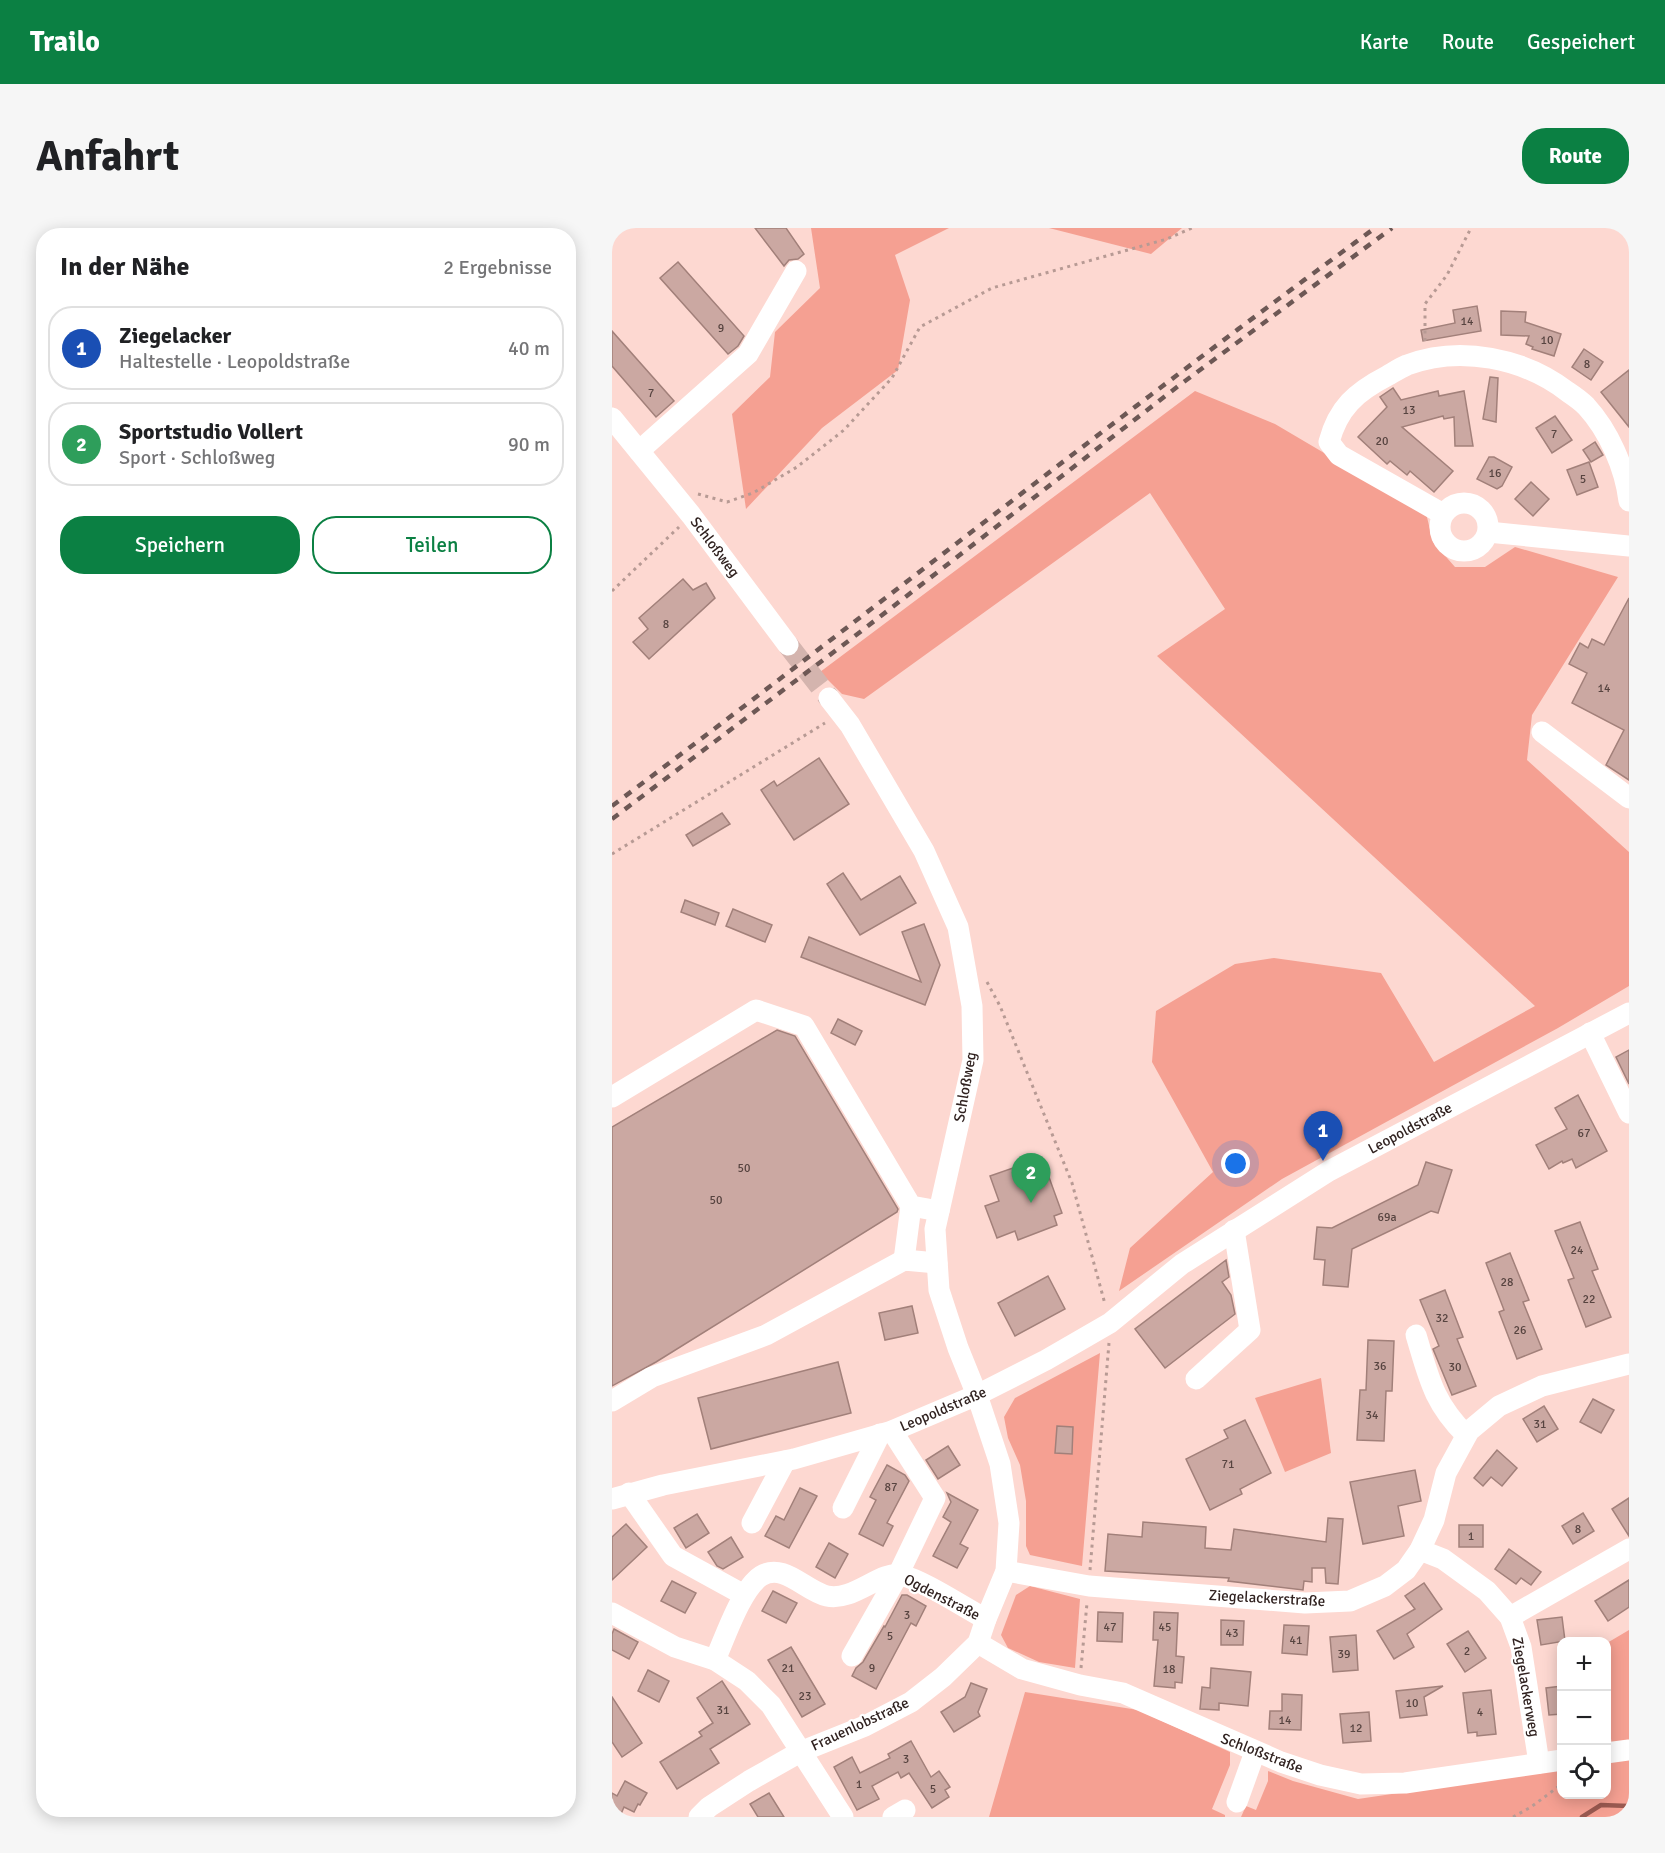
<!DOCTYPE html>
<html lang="de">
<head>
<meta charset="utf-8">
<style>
  body { margin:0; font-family:Signika,sans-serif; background:#f6f6f6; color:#202124 }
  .controls { position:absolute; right:18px; bottom:18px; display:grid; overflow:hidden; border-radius:12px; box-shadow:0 3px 15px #0003 }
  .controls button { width:54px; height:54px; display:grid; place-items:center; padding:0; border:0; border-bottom:2px solid #e0e0e0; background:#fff; color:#202124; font:30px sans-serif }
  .you { position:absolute; left:624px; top:936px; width:21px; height:21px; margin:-15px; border:4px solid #fff; border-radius:50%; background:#1a73e8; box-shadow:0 0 0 9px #1a73e833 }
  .badge { display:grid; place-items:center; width:39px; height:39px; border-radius:50%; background:#0b8043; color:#fff; font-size:20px; font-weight:700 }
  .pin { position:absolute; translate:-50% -50px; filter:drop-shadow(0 2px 3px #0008) }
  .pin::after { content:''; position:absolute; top:32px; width:21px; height:18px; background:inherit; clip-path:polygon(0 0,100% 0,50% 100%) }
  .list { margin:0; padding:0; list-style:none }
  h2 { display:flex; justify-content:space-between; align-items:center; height:78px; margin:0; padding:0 24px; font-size:26px }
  h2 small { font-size:20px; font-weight:400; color:#757577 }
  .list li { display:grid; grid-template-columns:39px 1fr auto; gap:18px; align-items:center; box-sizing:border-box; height:84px; margin:0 12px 12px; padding:0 12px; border:2px solid #e0e0e0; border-radius:24px }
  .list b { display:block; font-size:22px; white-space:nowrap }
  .list p { margin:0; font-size:20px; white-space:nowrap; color:#757577 }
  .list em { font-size:20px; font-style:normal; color:#757577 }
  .actions { display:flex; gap:12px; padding:18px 24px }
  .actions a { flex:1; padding:14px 0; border:2px solid #0b8043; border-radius:24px; text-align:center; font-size:21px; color:#0b8043 }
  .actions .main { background:#0b8043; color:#fff }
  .icon { flex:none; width:33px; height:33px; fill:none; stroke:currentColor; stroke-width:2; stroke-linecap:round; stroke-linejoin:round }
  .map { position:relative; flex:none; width:1017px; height:1589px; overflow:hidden; border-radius:24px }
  header { display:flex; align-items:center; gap:36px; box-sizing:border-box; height:84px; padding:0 30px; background:#0b8043; color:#fff }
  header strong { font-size:28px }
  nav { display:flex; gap:33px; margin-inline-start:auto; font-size:21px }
  .intro { display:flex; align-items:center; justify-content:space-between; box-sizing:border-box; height:144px; padding:0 36px }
  h1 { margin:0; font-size:42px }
  .button { padding:15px 27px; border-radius:24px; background:#0b8043; color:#fff; font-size:21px; font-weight:700 }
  main { display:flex; gap:36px; padding:0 36px }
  aside { flex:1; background:#fff; border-radius:24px; box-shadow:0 3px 15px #0003 }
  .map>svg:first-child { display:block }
  .green { fill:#f5a092 }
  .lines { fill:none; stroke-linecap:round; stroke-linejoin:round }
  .stream { stroke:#995950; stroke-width:4.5 }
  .building { fill:#cba8a2; stroke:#a2807a; stroke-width:1.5 }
  .minor-tunnel { stroke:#d4b4ae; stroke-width:21; stroke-dasharray:21 10; stroke-linecap:butt }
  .path { stroke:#b79a94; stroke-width:3; stroke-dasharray:3 4.5; stroke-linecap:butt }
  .minor { stroke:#fff; stroke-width:21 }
  .rail { stroke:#6d5855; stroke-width:4.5; stroke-dasharray:8 8; stroke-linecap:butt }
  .labels { text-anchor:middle; stroke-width:4.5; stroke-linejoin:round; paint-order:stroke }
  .number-label { font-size:12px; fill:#574440 }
  .street-label { font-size:15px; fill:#302220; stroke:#fff }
</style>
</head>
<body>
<header>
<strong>Trailo</strong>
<nav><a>Karte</a><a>Route</a><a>Gespeichert</a></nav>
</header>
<div class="intro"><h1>Anfahrt</h1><a class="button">Route</a></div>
<main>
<aside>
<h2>In der Nähe<small>2 Ergebnisse</small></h2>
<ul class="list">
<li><span class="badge" style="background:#1a4fb4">1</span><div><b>Ziegelacker</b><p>Haltestelle · Leopoldstraße</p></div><em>40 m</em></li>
<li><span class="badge" style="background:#2e9e5b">2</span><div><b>Sportstudio Vollert</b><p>Sport · Schloßweg</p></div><em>90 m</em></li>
</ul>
<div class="actions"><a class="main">Speichern</a><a>Teilen</a></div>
</aside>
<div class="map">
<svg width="1017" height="1589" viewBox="0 0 1017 1589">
  <rect width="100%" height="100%" fill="#fdd8d1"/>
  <g class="green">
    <path d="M 199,0 L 337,0 L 283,27 L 298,72 L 286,142 L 210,200 L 134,281 L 120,186 L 158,149 L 163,104 L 208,60 Z"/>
    <path d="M 437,0 L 570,0 L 539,26 Z"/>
    <path d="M 583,163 L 663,196 L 814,285 L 821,314 L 843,339 L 873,339 L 903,319 L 1006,349 L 920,487 L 915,532 L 1017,624 L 1017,758 L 946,800 L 670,951 L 507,1063 L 518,1020 L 601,944 L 540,834 L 544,783 L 623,736 L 662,730 L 769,745 L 822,834 L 923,778 L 545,428 L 613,381 L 538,265 L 252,471 L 230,466 L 208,444 Z"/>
    <path d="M 488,1125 L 470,1338 L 418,1327 L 414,1318 L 414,1273 L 408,1237 L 396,1210 L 392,1189 L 403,1170 Z"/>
    <path d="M 709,1150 L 719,1225 L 673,1244 L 643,1170 Z"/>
    <path d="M 418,1358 L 468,1371 L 463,1440 L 427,1434 L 396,1420 L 389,1407 L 404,1367 Z"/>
    <path d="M 1017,1402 L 1017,1589 L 629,1589 L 634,1578 L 644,1582 L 656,1553 L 656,1543 L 681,1553 L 746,1571 L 949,1541 L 950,1566 L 994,1566 L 995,1532 L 1002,1530 L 995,1485 L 995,1415 Z"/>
    <path d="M 413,1464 L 526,1482 L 618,1524 L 618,1537 L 600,1581 L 613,1587 L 613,1589 L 377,1589 Z"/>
  </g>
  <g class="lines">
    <path class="stream" d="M 970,1589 L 989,1577 L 1017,1578"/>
  </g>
  <g class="building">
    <path d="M 143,0 L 174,0 L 192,26 L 186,31 L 177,32 L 172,38 Z"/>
    <path d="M 66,34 L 132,108 L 126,118 L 116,126 L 48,50 Z"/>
    <path d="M 865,78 L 869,103 L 811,113 L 809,102 L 843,95 L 841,82 Z"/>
    <path d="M 889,83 L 914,84 L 913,94 L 949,106 L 942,128 L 920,121 L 921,119 L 914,116 L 917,108 L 889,107 Z"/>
    <path d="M 0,103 L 62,173 L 44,189 L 0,138 Z"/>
    <path d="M 972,121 L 991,134 L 979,152 L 960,139 Z"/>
    <path d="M 1017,142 L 1017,199 L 989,164 Z"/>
    <path d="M 878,149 L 886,150 L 884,194 L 871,191 Z"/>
    <path d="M 781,160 L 789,172 L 826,163 L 827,168 L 852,163 L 861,218 L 843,218 L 842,189 L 832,191 L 831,188 L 790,199 L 841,243 L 822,264 L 798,243 L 795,247 L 778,233 L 775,236 L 746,209 L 775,179 L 768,169 Z"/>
    <path d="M 943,188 L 960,212 L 940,225 L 924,200 Z"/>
    <path d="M 983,214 L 991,227 L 979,234 L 971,222 Z"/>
    <path d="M 877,229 L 882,229 L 900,239 L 890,258 L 885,261 L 865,251 Z"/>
    <path d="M 977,234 L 986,259 L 965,267 L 955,242 Z"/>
    <path d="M 919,254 L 937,271 L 921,288 L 903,271 Z"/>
    <path d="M 71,351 L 81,362 L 94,355 L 103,370 L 37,431 L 21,414 L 36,401 L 27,390 Z"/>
    <path d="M 1017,370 L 1017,552 L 994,537 L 1012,502 L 960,475 L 975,445 L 957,436 L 968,415 L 976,420 L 980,411 L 992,417 Z"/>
    <path d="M 207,530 L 237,576 L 182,612 L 149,562 L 162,553 L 165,558 Z"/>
    <path d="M 110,585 L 118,596 L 81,618 L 74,607 Z"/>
    <path d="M 231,645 L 249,672 L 288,648 L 304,675 L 248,707 L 215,656 Z"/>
    <path d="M 73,672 L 107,685 L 103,697 L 69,684 Z"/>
    <path d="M 121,681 L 160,697 L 153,714 L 114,698 Z"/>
    <path d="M 312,696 L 328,737 L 313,777 L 189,729 L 197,709 L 309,754 L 290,704 Z"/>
    <path d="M 226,791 L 250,803 L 243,817 L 219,805 Z"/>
    <path d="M 165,802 L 183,808 L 286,981 L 285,984 L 44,1134 L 0,1158 L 0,899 Z"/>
    <path d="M 1017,822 L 1017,856 L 1004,829 Z"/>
    <path d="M 966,867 L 995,923 L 964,940 L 960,931 L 951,935 L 950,933 L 937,941 L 924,917 L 955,901 L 943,880 Z"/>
    <path d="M 430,930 L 450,985 L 442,988 L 445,997 L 406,1012 L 403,1003 L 385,1010 L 373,978 L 387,973 L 378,948 Z"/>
    <path d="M 814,934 L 840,942 L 826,985 L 819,983 L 740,1021 L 736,1059 L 711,1057 L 713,1032 L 702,1031 L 705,999 L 720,1000 L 806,957 Z"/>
    <path d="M 968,994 L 986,1041 L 980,1043 L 999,1089 L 974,1099 L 956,1052 L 962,1050 L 943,1003 Z"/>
    <path d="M 898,1025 L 917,1072 L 911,1074 L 930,1121 L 905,1131 L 887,1084 L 892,1082 L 874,1035 Z"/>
    <path d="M 614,1032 L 617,1049 L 610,1054 L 619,1067 L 623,1086 L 553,1140 L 523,1101 Z"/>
    <path d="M 436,1048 L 453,1081 L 403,1108 L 386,1075 Z"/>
    <path d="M 833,1062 L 851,1109 L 845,1111 L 864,1158 L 840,1167 L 821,1121 L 827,1118 L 808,1072 Z"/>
    <path d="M 300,1078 L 306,1105 L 273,1112 L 267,1085 Z"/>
    <path d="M 756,1112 L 782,1113 L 780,1163 L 774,1163 L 772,1213 L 745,1212 L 748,1162 L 754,1162 Z"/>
    <path d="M 226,1134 L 239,1185 L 99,1221 L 86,1170 Z"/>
    <path d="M 981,1171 L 1002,1182 L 989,1205 L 968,1194 Z"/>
    <path d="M 932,1178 L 946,1201 L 925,1214 L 911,1191 Z"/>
    <path d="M 633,1192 L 659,1245 L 628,1261 L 630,1266 L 598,1282 L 574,1231 L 616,1210 L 612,1202 Z"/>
    <path d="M 445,1198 L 461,1199 L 460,1226 L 443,1225 Z"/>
    <path d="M 336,1218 L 348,1237 L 326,1251 L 314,1232 Z"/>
    <path d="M 885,1222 L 905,1240 L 890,1258 L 879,1249 L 871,1258 L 862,1250 Z"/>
    <path d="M 275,1237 L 293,1247 L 297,1253 L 275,1295 L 281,1298 L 271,1318 L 247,1306 L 264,1272 L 258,1269 Z"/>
    <path d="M 803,1242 L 809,1273 L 786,1278 L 792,1308 L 751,1316 L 738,1254 Z"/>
    <path d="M 188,1260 L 205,1268 L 177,1320 L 153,1308 L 164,1288 L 172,1292 Z"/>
    <path d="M 335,1265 L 366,1282 L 348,1316 L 356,1320 L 345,1340 L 321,1328 L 339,1294 L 331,1289 L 339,1274 Z"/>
    <path d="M 1017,1270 L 1017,1308 L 1000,1281 Z"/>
    <path d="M 971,1285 L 982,1303 L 961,1316 L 950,1298 Z"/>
    <path d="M 85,1286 L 97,1305 L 74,1320 L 62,1300 Z"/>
    <path d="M 716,1290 L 731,1291 L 726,1356 L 714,1355 L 713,1340 L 700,1340 L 700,1354 L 692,1353 L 691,1362 L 616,1353 L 617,1350 L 493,1343 L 496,1306 L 530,1309 L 531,1294 L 594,1299 L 593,1320 L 619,1322 L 622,1301 L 714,1314 Z"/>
    <path d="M 14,1296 L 35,1319 L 0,1352 L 0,1309 Z"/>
    <rect x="847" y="1297" width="24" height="22"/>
    <path d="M 119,1309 L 131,1329 L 111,1341 L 105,1338 L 96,1324 Z"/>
    <path d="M 217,1315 L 236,1326 L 223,1350 L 204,1339 Z"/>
    <path d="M 897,1321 L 929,1344 L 919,1357 L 909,1350 L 904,1356 L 883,1341 Z"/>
    <path d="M 1017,1352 L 1017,1379 L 996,1393 L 983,1373 Z"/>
    <path d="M 60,1353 L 84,1365 L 73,1385 L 49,1373 Z"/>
    <path d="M 812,1355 L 830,1381 L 795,1406 L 802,1419 L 782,1431 L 765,1403 L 803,1381 L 793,1368 Z"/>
    <path d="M 161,1363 L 185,1375 L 174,1395 L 150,1383 Z"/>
    <path d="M 290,1367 L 295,1367 L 314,1378 L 304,1398 L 299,1395 L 264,1461 L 240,1448 L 244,1440 L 251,1434 L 272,1398 L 273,1399 Z"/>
    <path d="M 486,1384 L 511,1385 L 510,1414 L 485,1413 Z"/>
    <path d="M 542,1384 L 566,1385 L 564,1428 L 572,1429 L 570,1455 L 563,1454 L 563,1460 L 542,1458 L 546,1412 L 541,1412 Z"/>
    <path d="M 950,1389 L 953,1413 L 929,1417 L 925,1392 Z"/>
    <path d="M 609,1392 L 632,1393 L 631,1417 L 609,1417 Z"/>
    <path d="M 672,1397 L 697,1398 L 695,1427 L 670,1425 Z"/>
    <path d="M 2,1401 L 26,1414 L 17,1431 L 0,1422 L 0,1406 Z"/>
    <path d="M 856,1403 L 874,1430 L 853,1444 L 835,1416 Z"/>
    <path d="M 744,1407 L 746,1442 L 721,1444 L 718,1409 Z"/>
    <path d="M 179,1419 L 213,1476 L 190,1489 L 156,1432 Z"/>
    <path d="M 599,1440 L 639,1444 L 636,1478 L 607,1475 L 607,1482 L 588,1481 L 590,1459 L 598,1460 Z"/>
    <path d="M 36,1442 L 57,1453 L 47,1474 L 26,1463 Z"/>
    <path d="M 110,1453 L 138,1496 L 98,1521 L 107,1535 L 65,1561 L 48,1534 L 90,1508 L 87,1504 L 101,1495 L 85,1470 Z"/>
    <path d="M 359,1455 L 375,1461 L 366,1484 L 368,1488 L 342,1504 L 329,1484 L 353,1469 Z"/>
    <path d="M 831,1458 L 812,1469 L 815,1487 L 788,1490 L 784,1463 Z"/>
    <path d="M 950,1458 L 950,1486 L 937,1487 L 934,1460 Z"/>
    <path d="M 879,1462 L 884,1506 L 865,1508 L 865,1504 L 856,1505 L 851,1465 Z"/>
    <path d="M 670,1466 L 690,1467 L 689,1502 L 657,1501 L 658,1483 L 670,1483 Z"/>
    <path d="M 0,1469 L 30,1515 L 10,1529 L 0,1514 Z"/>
    <path d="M 757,1484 L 759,1513 L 731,1515 L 728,1486 Z"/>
    <path d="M 299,1513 L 319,1549 L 327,1543 L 338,1559 L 333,1562 L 337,1569 L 320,1580 L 297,1545 L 289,1550 L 286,1544 L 260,1558 L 267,1571 L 245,1582 L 222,1539 L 240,1529 L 248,1545 L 278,1530 L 276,1526 Z"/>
    <path d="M 13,1553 L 35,1565 L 28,1577 L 26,1576 L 22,1584 L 12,1579 L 9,1586 L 0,1581 L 0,1565 L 5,1568 Z"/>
    <path d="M 157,1565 L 172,1589 L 146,1589 L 138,1576 Z"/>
  </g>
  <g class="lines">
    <path class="minor-tunnel" d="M 176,417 L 217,470"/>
    <g class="path">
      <path d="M 813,113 L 813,76 L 835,47 L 859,0"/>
      <path d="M 86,266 L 115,274 L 141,265 L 185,239 L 232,202 L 280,150 L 308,99 L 380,60 L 555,11 L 580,0"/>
      <path d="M 0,363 L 67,299"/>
      <path d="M 0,626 L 213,495"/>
      <path d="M 375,754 L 388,778 L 460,955 L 493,1076"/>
      <path d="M 478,1342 L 497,1115"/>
      <path d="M 469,1440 L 475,1375"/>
      <path d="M 901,1589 L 919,1579 L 950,1556"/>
    </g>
    <g class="minor">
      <path d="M 0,190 L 79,287 L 176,417"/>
      <path d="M 27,223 L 136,126 L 184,43"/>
      <circle cx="852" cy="299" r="24"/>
      <path d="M 831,286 L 727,227 L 717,214 C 726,180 744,164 775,148 C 782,144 788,140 795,137 C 848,117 912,130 956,164 C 962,168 969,173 974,178 C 997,203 1013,240 1017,273"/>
      <path d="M 876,304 L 1017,318"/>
      <path d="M 930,504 L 1017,570"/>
      <path d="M 978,805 L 1017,885"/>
      <path d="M 0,869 L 144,782 L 192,798 L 299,978 L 327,983"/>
      <path d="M 292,1032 L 299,978"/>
      <path d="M 804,1107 C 817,1150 821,1174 854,1207"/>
      <path d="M 584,1151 L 638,1102 L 622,1002"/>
      <path d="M 0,1173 L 40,1149 L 154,1107 L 292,1032 L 325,1035"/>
      <path d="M 17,1265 L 61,1328 L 132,1367"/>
      <path d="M 0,1271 L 51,1257 L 182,1231 L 280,1203 L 365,1167 L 434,1132 L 498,1095 L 570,1036 L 717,943 L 1017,785"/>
      <path d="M 231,1280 L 268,1206"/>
      <path d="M 140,1295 L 173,1233"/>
      <path d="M 808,1322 L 831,1331 L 875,1363 L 898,1389 L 909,1419 L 927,1535"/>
      <path d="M 394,1343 L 477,1358 L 693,1375 L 738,1373 L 773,1358 L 794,1342 L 808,1322 L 822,1292 L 834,1245 L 857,1203 L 887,1178 L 930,1158 L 1017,1136"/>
      <path d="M 0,1385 L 63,1419 L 103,1432 L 135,1453 L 159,1477 L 231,1589"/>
      <path d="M 898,1389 L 1017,1321"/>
      <path d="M 366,1415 L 410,1441 L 468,1457 L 511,1465 L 669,1534 L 708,1547 L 749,1556 L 793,1555 L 950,1532"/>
      <path d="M 240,1428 L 286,1347 L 323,1270 L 280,1203"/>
      <path d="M 103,1432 C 113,1410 129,1361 149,1348 C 172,1334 193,1363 215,1368 C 241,1374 269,1342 289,1347 C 313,1353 351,1379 374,1391"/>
      <path d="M 994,1525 L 1017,1522"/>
      <path d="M 625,1574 L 643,1524"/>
      <path d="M 87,1589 L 97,1579 L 137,1553 L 188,1524 L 253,1498 L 299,1474 L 331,1449 L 366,1415 L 374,1391 L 394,1343 L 397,1295 L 388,1236 L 365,1167 L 346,1120 L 327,1062 L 323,1001 L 361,832 L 360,778 L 346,699 L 312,623 L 238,497 L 217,470"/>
      <path d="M 281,1589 L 293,1582"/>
    </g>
    <g class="rail">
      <path d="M 0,578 C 255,387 505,188 763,0"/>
      <path d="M 0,591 L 239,411 L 565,159 L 780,0"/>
    </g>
  </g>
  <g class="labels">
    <g class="number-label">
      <text x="855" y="97">14</text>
      <text x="109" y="104">9</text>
      <text x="935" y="116">10</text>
      <text x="975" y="140">8</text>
      <text x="39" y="169">7</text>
      <text x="797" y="186">13</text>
      <text x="942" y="210">7</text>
      <text x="770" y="217">20</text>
      <text x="883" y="249">16</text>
      <text x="971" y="255">5</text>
      <text x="54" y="400">8</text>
      <text x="992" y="464">14</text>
      <text x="972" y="909">67</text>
      <text x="132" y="944">50</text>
      <text x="104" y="976">50</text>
      <text x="775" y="993">69a</text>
      <text x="965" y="1026">24</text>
      <text x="895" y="1058">28</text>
      <text x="977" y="1075">22</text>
      <text x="830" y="1094">32</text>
      <text x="908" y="1106">26</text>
      <text x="768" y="1142">36</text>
      <text x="843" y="1143">30</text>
      <text x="760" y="1191">34</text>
      <text x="928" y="1200">31</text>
      <text x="616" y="1240">71</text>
      <text x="279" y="1263">87</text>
      <text x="966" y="1305">8</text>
      <text x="859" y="1312">1</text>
      <text x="295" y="1391">3</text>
      <text x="498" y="1403">47</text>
      <text x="553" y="1403">45</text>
      <text x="620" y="1409">43</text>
      <text x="278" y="1412">5</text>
      <text x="684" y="1416">41</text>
      <text x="855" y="1427">2</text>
      <text x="732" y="1430">39</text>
      <text x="176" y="1444">21</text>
      <text x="260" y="1444">9</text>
      <text x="557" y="1445">18</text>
      <text x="193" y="1472">23</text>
      <text x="800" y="1479">10</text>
      <text x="111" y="1486">31</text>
      <text x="868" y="1488">4</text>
      <text x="673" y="1496">14</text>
      <text x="744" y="1504">12</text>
      <text x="294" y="1535">3</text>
      <text x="247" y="1560">1</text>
      <text x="321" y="1565">5</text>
    </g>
    <g class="street-label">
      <text transform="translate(103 319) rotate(53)" y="5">Schloßweg</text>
      <text transform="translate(353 859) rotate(-80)" y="5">Schloßweg</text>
      <text transform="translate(798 900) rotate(-28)" y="5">Leopoldstraße</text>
      <text transform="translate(331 1181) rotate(-23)" y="5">Leopoldstraße</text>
      <text transform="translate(330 1369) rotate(27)" y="5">Ogdenstraße</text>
      <text transform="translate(655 1370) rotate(3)" y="5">Ziegelackerstraße</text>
      <text transform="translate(914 1459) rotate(80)" y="5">Ziegelackerweg</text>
      <text transform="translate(248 1496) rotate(-25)" y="5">Frauenlobstraße</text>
      <text transform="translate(650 1525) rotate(21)" y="5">Schloßstraße</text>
    </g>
  </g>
</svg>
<div class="controls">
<button>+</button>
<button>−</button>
<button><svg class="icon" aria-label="locate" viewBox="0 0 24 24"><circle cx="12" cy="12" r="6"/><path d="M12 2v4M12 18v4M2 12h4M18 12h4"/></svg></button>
</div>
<div class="you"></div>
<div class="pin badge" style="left:711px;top:933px;background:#1a4fb4">1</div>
<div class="pin badge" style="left:419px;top:975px;background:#2e9e5b">2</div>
</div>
</main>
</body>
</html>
